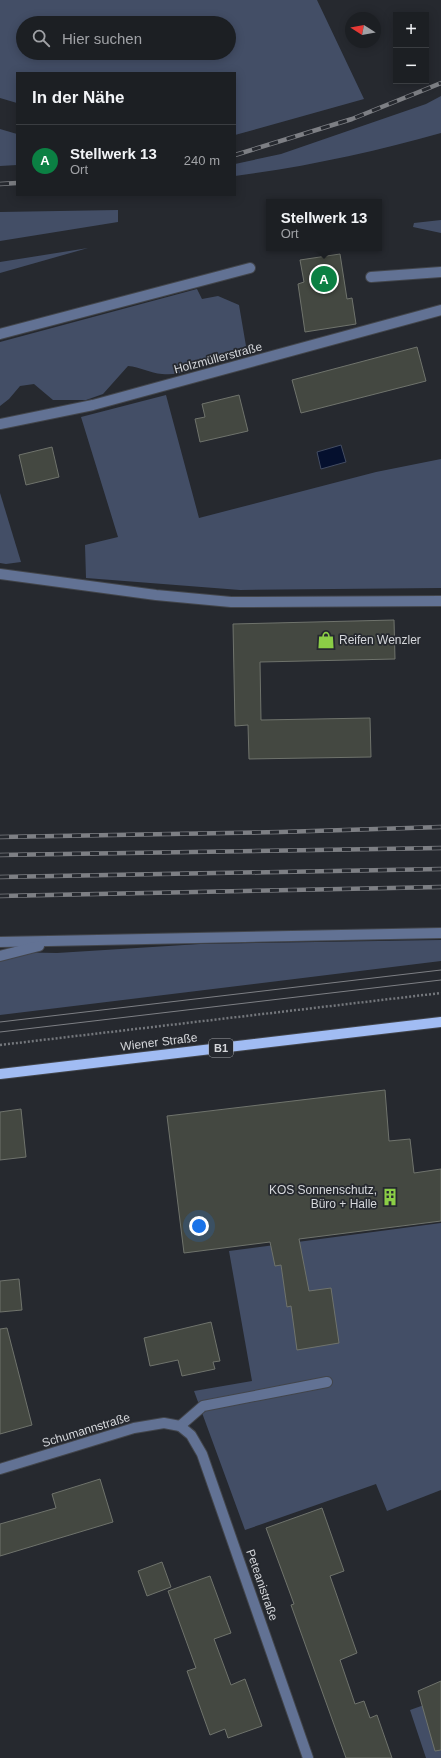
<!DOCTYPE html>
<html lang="de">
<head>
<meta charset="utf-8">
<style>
  body { margin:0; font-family:Arial,sans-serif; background:#292c30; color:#f1f3f6 }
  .controls { position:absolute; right:12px; top:12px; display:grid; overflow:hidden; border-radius:0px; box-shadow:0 2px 10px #0003 }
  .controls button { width:36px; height:36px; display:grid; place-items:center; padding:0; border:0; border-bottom:1px solid #3a3d41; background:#1c1f23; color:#f1f3f6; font:20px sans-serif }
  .compass { position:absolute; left:345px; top:12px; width:36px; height:36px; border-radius:50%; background:#1c1f23; box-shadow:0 2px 10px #0003; rotate:281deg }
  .you { position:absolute; left:199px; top:1226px; width:14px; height:14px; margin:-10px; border:3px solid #fff; border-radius:50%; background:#1a73e8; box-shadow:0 0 0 6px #1a73e833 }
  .badge { display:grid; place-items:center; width:26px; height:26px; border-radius:50%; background:#0b8043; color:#fff; font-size:13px; font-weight:700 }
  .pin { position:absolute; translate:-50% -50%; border:2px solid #fff; box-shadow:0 1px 4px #0006 }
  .popup { position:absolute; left:266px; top:199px; width:116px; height:52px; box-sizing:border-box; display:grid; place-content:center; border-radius:0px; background:#1c1f23; filter:drop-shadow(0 1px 3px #0005); font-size:13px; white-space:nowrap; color:#a0a2a6 }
  .popup b { font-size:15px; color:#f1f3f6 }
  .popup::after { content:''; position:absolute; left:50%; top:100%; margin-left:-8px; border:8px solid transparent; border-top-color:#1c1f23 }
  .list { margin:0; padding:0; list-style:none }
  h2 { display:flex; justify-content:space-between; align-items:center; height:52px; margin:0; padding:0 16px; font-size:17px }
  h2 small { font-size:13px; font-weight:400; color:#a0a2a6 }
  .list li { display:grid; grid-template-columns:26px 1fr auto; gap:12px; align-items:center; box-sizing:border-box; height:72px; padding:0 16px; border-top:1px solid #3a3d41 }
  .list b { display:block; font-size:15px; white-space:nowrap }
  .list p { margin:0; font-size:13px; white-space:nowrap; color:#a0a2a6 }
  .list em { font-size:13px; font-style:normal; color:#a0a2a6 }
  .icon { flex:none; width:22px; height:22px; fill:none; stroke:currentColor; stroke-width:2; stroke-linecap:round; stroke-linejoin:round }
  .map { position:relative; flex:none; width:441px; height:1758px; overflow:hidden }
  .search { position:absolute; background:#1c1f23; box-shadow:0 2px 10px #0003; left:16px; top:16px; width:220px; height:44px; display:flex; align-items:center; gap:10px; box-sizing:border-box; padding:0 14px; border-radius:22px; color:#a0a2a6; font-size:15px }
  .panel { position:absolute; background:#1c1f23; box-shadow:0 2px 10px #0003; left:16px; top:72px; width:220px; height:124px; border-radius:0px }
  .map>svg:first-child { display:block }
  .green { fill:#434e66; fill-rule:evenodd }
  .water { fill:#05102e; stroke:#434c62 }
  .building { fill:#444841; stroke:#6f736c }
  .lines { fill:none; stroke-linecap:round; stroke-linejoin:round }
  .minor-casing { stroke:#42454b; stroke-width:12 }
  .major-casing { stroke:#42454b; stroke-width:12 }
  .path { stroke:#74777c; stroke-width:2.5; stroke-dasharray:2 2; stroke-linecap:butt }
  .minor { stroke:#627294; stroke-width:10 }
  .major { stroke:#a1bcf3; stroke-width:10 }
  .tram { stroke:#7d7f84; stroke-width:1 }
  .rail-casing { stroke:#7d7f84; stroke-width:4.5 }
  .rail { stroke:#26292f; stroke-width:3; stroke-dasharray:9; stroke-linecap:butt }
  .labels { text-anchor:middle; stroke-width:3.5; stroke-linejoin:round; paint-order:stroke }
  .shield { fill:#26292f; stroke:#a0a3a7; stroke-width:1 }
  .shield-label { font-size:11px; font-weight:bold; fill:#d5d7db }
  .street-label { font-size:12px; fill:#d5d7db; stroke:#26292f }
  .poi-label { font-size:12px; fill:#d5d7db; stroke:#26292f; text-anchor:start }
</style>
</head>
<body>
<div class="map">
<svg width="441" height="1758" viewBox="0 0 441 1758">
  <rect width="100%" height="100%" fill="#26292f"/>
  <g class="green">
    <path d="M 0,0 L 317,0 L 364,99 L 235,135 L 235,73 L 17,73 L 17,103 L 0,98 ZM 23,23 L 229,23 L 229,53 L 23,53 Z"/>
    <path d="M 441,96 L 441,133 C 374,152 304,167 235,176 L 235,164 L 281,154 L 426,104 Z"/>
    <path d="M 0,129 L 17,134 L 17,165 L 0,166 Z"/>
    <path d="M 118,210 L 118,222 L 0,241 L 0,212 Z"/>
    <path d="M 441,220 L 441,233 L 413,227 L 414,223 Z"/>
    <path d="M 88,248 L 0,273 L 0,262 Z"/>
    <path d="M 197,289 L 202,299 L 218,296 L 239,305 L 246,346 C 221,358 190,377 162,374 C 150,373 140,367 128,366 L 103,394 L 86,400 L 53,400 L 34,384 L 20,386 L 9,399 L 0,406 L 0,342 Z"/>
    <path d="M 166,395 L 199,518 L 376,472 L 441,459 L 441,588 L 240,590 L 86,578 L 85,545 L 118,537 L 81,417 Z"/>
    <path d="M 0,493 L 21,562 L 6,564 L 0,563 Z"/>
    <path d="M 441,940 L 441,961 L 0,1015 L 0,952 L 57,953 L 200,944 Z"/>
    <path d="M 441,1223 L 441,1490 L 387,1511 L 376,1484 L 245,1530 L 194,1391 L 252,1381 L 229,1251 Z"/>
    <path d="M 441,1699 L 441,1758 L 426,1758 L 410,1710 Z"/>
  </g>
  <path class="water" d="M 341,445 L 346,462 L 321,469 L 317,452 Z"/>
  <g class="building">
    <path d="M 340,254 L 347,299 L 352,298 L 356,324 L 305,332 L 298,284 L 304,282 L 300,260 Z"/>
    <path d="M 417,347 L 426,381 L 301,413 L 292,380 Z"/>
    <path d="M 239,395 L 248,431 L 200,442 L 195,419 L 205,417 L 202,404 Z"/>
    <path d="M 52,447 L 59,477 L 26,485 L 19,455 Z"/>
    <path d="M 394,620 L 395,659 L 260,662 L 261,720 L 370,718 L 371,757 L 249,759 L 248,725 L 235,726 L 233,624 Z"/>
    <path d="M 385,1090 L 389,1141 L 410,1139 L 414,1173 L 441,1169 L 441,1221 L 299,1239 L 309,1291 L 331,1288 L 339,1343 L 297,1350 L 291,1306 L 287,1307 L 281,1265 L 275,1266 L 270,1242 L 184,1253 L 167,1116 Z"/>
    <path d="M 21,1109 L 26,1157 L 0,1160 L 0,1112 Z"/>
    <path d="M 19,1279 L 22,1310 L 0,1312 L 0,1281 Z"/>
    <path d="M 211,1322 L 220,1361 L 213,1362 L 215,1369 L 182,1376 L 178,1360 L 150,1366 L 144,1338 Z"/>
    <path d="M 7,1328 L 32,1425 L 0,1434 L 0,1329 Z"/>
    <path d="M 100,1479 L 113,1522 L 0,1556 L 0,1524 L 56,1508 L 52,1494 Z"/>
    <path d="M 322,1508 L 344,1571 L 330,1576 L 357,1653 L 340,1660 L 355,1704 L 364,1701 L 370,1718 L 377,1715 L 392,1758 L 346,1758 L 291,1605 L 294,1604 L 266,1528 Z"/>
    <path d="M 162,1562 L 171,1587 L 147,1596 L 138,1571 Z"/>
    <path d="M 210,1576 L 231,1633 L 214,1639 L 231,1685 L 245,1679 L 262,1726 L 228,1738 L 225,1729 L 210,1735 L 187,1671 L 196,1668 L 168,1591 Z"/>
    <path d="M 441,1681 L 441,1750 L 435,1751 L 418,1691 Z"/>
  </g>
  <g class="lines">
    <g class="minor-casing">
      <g id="minor">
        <path d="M 371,277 L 441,272"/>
        <path d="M 0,334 L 250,268"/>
        <path d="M 0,424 L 93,405 L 441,310"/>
        <path d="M 0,574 L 156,595 L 231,602 L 441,601"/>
        <path d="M 0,942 L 441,933"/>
        <path d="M 0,956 L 39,946"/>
        <path d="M 180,1426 L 203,1406 L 327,1382"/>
        <path d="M 0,1469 L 134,1428 L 164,1423 L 180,1426 L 191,1435 L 202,1454 L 308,1758"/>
      </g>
    </g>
    <g class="major-casing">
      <path id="major" d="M 0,1074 L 441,1022"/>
    </g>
    <path class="path" d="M 0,1045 L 441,993"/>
    <use href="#minor" class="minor"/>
    <use href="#major" class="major"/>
    <g class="tram">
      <path d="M 0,1022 L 441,970"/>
      <path d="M 0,1032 L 441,980"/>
    </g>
    <g class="rail-casing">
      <g id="rail">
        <path d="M 235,155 L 352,119 L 441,83"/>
        <path d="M 0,184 L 17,183"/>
        <path d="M 0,837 L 281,832 L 441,827"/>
        <path d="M 0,855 L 441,848"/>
        <path d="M 0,877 L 441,869"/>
        <path d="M 0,896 L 441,887"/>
      </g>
    </g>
    <use href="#rail" class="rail"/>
  </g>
  <defs>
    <g id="shop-bare" transform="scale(1.38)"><path d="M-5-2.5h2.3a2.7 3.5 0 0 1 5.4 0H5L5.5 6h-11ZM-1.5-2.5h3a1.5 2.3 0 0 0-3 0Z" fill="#8bce46" stroke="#26292f" stroke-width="2.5" paint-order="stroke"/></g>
    <g id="building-bare" transform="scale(1.38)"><path d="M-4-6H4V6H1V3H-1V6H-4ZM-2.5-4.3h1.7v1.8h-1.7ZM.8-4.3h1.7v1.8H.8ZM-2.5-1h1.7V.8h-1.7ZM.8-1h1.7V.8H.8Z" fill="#8bce46" stroke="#26292f" stroke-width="2.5" paint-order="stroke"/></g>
  </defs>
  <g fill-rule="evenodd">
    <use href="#shop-bare" x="326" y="640"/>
    <use href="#building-bare" x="390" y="1197"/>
  </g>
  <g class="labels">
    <rect class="shield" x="209" y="1039" width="24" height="18" rx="3"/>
    <g class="shield-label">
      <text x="221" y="1052">B1</text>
    </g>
    <g class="street-label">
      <text transform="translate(218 358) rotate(-15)" y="4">Holzmüllerstraße</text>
      <text transform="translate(159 1042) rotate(-7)" y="4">Wiener Straße</text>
      <text transform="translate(86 1430) rotate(-17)" y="4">Schumannstraße</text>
      <text transform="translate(262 1585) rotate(71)" y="4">Peteanistraße</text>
    </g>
    <g class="poi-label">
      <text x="339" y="644">Reifen Wenzler</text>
      <text x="377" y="1194" text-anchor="end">KOS Sonnenschutz,<tspan x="377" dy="14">Büro + Halle</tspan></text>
    </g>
  </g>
</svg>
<div class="controls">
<button>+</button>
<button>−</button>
</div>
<svg class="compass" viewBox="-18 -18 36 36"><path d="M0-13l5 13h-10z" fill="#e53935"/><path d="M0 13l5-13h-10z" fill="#a0a2a6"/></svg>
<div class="you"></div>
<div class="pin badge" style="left:324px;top:279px">A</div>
<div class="popup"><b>Stellwerk 13</b>Ort</div>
<div class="search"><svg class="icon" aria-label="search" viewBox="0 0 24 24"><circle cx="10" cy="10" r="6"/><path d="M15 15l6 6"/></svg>Hier suchen</div>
<section class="panel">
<h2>In der Nähe<small></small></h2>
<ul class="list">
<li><span class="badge">A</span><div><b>Stellwerk 13</b><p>Ort</p></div><em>240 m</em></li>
</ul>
</section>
</div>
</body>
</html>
